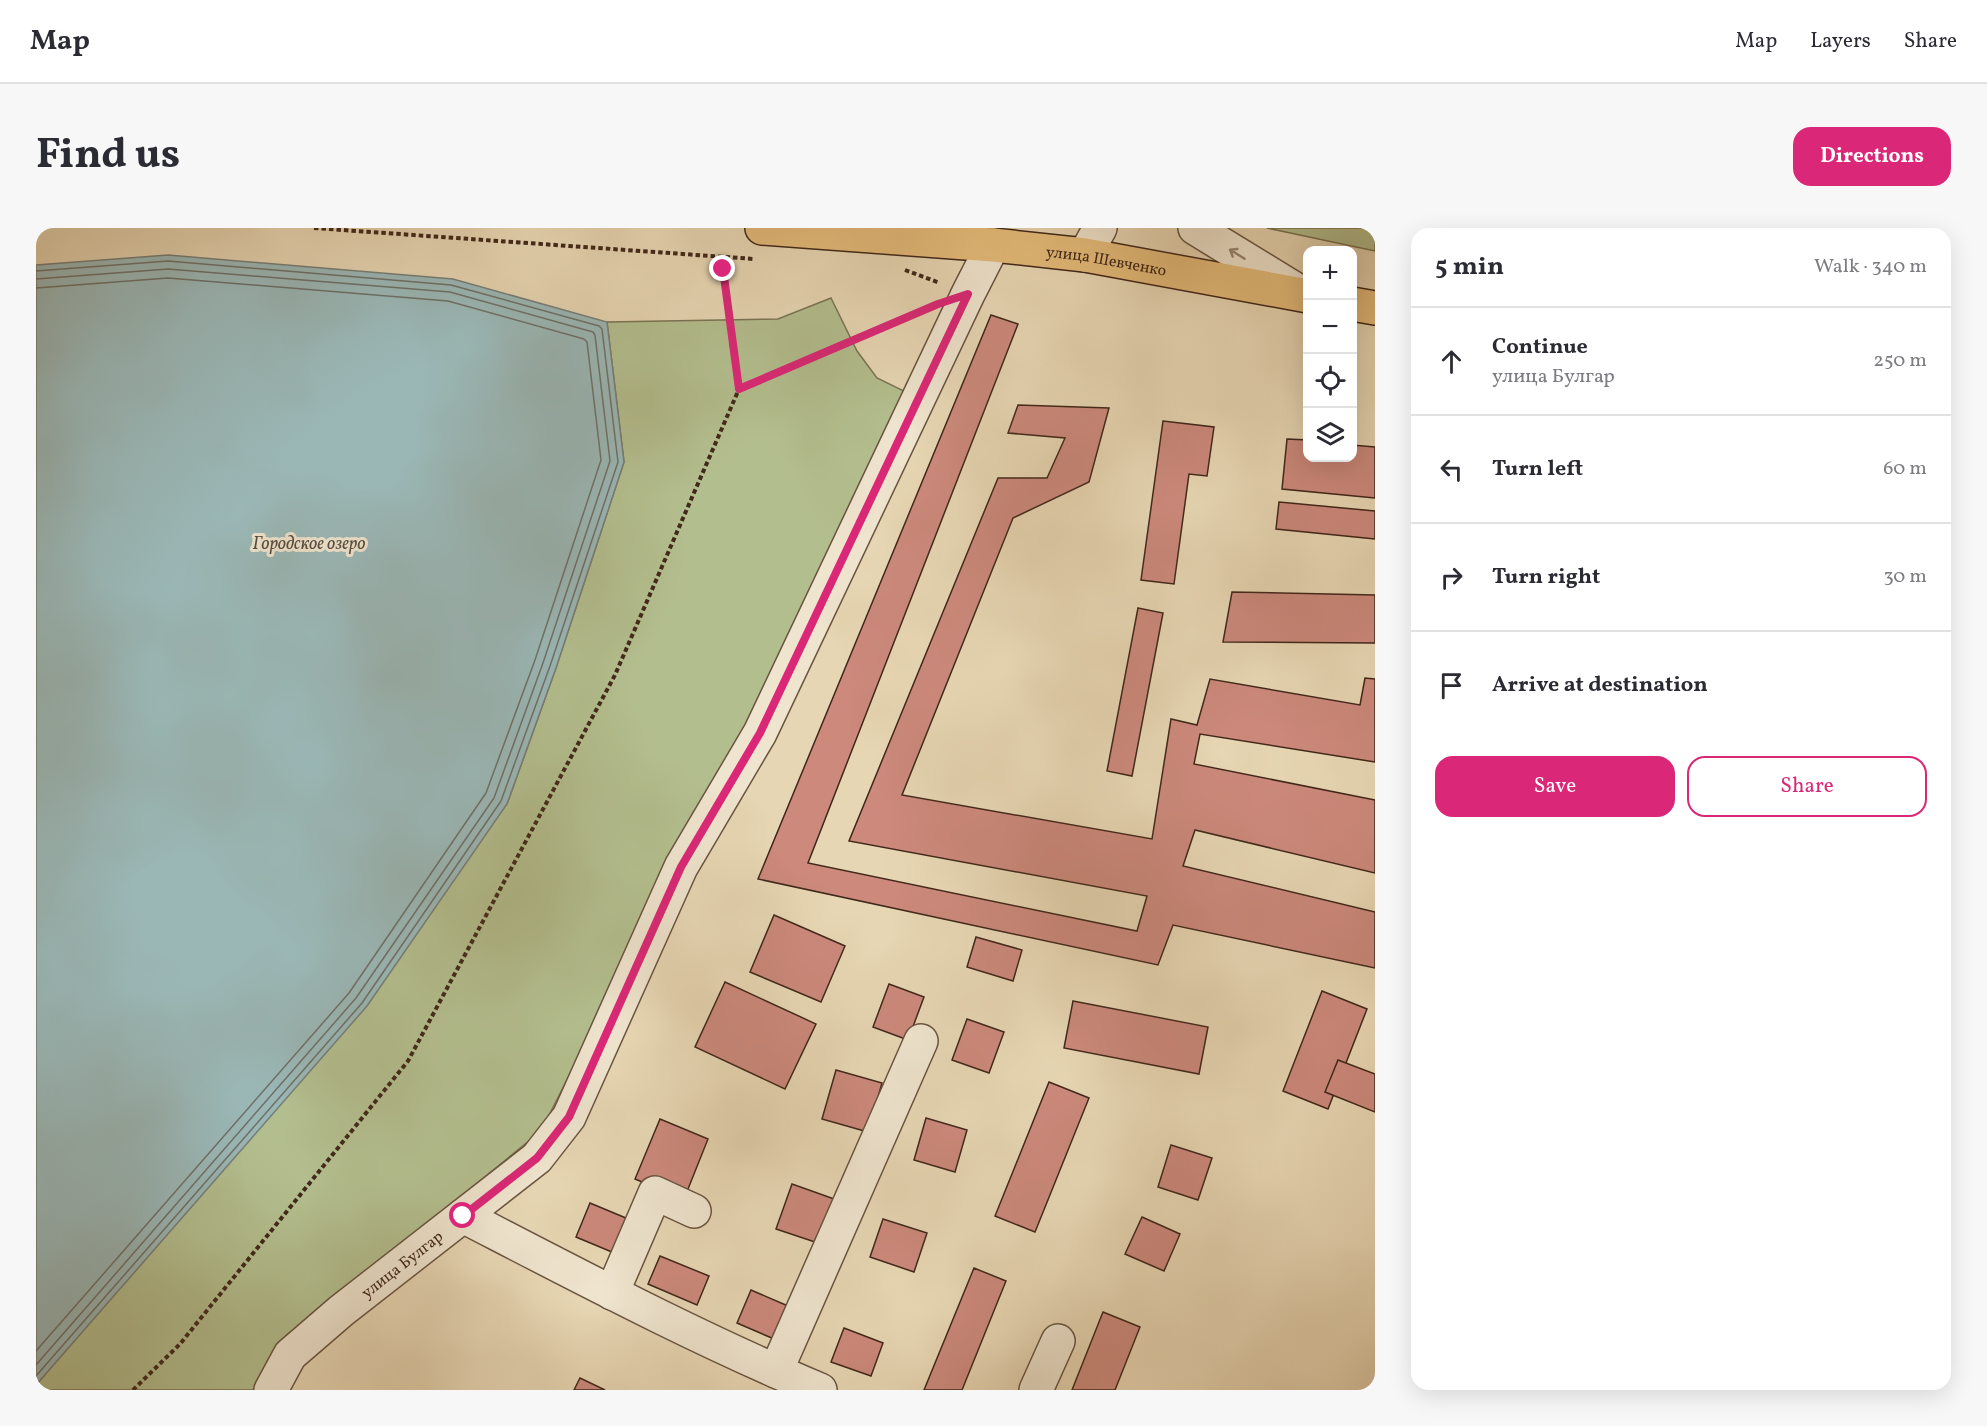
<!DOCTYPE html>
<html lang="en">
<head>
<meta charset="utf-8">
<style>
  body { margin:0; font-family:Vollkorn,serif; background:#f7f7f7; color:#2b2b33 }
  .controls { position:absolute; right:18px; top:18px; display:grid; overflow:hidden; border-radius:12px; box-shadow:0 6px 24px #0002 }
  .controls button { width:54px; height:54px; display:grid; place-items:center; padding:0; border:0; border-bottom:2px solid #e1e1e2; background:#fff; color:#2b2b33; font:30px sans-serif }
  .stop { position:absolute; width:18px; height:18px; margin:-14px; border:4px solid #db2777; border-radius:50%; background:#fff }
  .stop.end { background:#db2777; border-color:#fff; box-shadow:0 2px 6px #0008 }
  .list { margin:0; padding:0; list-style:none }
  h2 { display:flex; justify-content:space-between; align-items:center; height:78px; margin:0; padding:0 24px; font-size:26px }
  h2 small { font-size:20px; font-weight:400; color:#7c7c81 }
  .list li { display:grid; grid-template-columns:39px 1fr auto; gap:18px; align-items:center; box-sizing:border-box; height:108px; padding:0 24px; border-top:2px solid #e1e1e2 }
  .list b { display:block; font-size:22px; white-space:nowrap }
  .list p { margin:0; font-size:20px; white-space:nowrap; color:#7c7c81 }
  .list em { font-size:20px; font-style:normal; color:#7c7c81 }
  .actions { display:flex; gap:12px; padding:18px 24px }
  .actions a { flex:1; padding:14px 0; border:2px solid #db2777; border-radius:18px; text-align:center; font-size:21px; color:#db2777 }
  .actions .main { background:#db2777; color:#fff }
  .icon { flex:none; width:33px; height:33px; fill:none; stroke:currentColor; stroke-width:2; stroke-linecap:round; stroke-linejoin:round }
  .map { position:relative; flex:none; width:1339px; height:1162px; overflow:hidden; border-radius:18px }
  header { display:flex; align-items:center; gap:36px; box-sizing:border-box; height:84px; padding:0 30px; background:#fff; border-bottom:2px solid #e1e1e2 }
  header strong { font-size:28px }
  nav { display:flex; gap:33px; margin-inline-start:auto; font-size:21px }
  .intro { display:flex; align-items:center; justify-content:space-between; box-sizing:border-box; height:144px; padding:0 36px }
  h1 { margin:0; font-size:42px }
  .button { padding:15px 27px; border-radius:18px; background:#db2777; color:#fff; font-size:21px; font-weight:700 }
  main { display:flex; gap:36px; padding:0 36px }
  aside { flex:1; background:#fff; border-radius:18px; box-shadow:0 6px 24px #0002 }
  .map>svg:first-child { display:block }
  .green { fill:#b3be8e; stroke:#7a7354; stroke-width:1.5 }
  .water { fill:#9ab7b6; stroke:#767e78; stroke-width:1.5 }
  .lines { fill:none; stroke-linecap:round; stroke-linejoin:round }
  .shore { stroke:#6e7068; stroke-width:1.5 }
  .building { fill:#cc897c; stroke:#41281a; stroke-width:1.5 }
  .minor-casing { stroke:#6a5440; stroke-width:36 }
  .major-casing { stroke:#41281a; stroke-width:36 }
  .path { stroke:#41281a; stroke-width:4; stroke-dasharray:4.5 3; stroke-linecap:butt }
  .minor { stroke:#efe4ce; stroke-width:33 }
  .major { stroke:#e4bb7a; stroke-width:33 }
  .oneway { stroke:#988674 }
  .route { stroke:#db2777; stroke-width:8 }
  .labels { text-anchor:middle; stroke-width:6; stroke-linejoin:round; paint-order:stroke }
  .street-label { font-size:16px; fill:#41281a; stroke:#efe4ce }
  .water-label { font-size:18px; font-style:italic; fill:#574c41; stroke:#efe4ce }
</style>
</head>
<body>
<header>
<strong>Map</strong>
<nav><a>Map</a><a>Layers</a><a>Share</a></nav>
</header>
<div class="intro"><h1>Find us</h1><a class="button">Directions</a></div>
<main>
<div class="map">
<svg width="1339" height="1162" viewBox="0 0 1339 1162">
  <rect width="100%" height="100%" fill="#e7d6b3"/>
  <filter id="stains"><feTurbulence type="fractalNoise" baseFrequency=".00333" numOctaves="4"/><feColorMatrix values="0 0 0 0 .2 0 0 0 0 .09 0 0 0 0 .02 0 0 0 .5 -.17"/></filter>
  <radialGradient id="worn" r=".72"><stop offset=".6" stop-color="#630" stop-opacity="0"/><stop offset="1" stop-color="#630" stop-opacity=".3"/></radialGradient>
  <g class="green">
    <path d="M 1231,0 L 1339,0 L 1339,23 Z"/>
    <path d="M 795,70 L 821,123 L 841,150 L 872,165 L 734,470 L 632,653 L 505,903 L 251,1111 L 225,1162 L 0,1162 L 0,1157 L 471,576 L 520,440 L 588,234 L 571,94 L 742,91 Z"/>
  </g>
  <path class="water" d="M 132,27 L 417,51 L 571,94 L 588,234 L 520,440 L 471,576 L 331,778 L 0,1157 L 0,37 Z"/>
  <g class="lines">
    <g class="shore">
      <path d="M 0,43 L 132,33 L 415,57 L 563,98 L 566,101 L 582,234 L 514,438 L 465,573 L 326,775 L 0,1148"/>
      <path d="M 0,51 L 132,41 L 414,64 L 557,104 L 559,107 L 574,233 L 507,435 L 458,570 L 320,770 L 0,1137"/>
      <path d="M 0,60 L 132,50 L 412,73 L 548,111 L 551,114 L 565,232 L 499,432 L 450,565 L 313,765 L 0,1123"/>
    </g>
  </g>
  <g class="building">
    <path d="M 955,87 L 982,96 L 772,635 L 1101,703 L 1111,668 L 813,613 L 962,250 L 1011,250 L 1029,210 L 972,205 L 982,177 L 1073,180 L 1053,254 L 977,290 L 866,567 L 1116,611 L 1135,491 L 1161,497 L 1174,451 L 1324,477 L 1329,450 L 1339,451 L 1339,534 L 1164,506 L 1158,536 L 1339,572 L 1339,645 L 1159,602 L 1147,638 L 1339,684 L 1339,740 L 1137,697 L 1122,737 L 722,651 Z"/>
    <path d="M 1127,193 L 1178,199 L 1171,248 L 1153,246 L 1138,356 L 1105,352 Z"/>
    <path d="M 1251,211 L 1272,212 L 1272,230 L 1316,230 L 1316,217 L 1339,219 L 1339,270 L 1246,261 Z"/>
    <path d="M 1243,274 L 1339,283 L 1339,311 L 1240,301 Z"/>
    <path d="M 1196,364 L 1339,367 L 1339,415 L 1187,414 Z"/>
    <path d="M 1102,380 L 1127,385 L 1096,548 L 1071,543 Z"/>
    <path d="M 738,687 L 809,718 L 785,774 L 714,744 Z"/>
    <path d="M 940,709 L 986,722 L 977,753 L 931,739 Z"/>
    <path d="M 689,754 L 780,796 L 749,861 L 659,819 Z"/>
    <path d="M 853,756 L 888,769 L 872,812 L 837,799 Z"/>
    <path d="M 1286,763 L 1331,781 L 1292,881 L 1247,863 Z"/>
    <path d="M 1037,773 L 1172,799 L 1163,846 L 1028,820 Z"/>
    <path d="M 931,791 L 968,804 L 953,845 L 916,832 Z"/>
    <path d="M 1302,832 L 1339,846 L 1339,884 L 1289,864 Z"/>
    <path d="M 800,842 L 846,855 L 832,904 L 786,891 Z"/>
    <path d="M 1013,854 L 1053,870 L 999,1004 L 959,988 Z"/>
    <path d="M 890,890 L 931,902 L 919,944 L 878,932 Z"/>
    <path d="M 624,891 L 672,911 L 648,971 L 599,951 Z"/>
    <path d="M 1135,917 L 1176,930 L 1162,972 L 1122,959 Z"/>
    <path d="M 756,956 L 801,972 L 785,1016 L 740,1001 Z"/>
    <path d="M 554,975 L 597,993 L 583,1027 L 540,1009 Z"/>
    <path d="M 1106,989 L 1144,1006 L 1128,1043 L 1089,1026 Z"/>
    <path d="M 847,991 L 891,1005 L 878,1044 L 834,1029 Z"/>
    <path d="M 624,1028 L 673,1048 L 661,1077 L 612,1056 Z"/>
    <path d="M 938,1040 L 970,1053 L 926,1162 L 888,1162 Z"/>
    <path d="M 715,1062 L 752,1078 L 738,1111 L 701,1095 Z"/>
    <path d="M 1067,1084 L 1104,1099 L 1079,1162 L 1036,1162 Z"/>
    <path d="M 808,1100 L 847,1115 L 835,1148 L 795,1134 Z"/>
    <path d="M 544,1150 L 569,1162 L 538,1162 Z"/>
  </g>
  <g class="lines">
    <g class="minor-casing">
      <g id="minor">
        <path d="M 1159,0 L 1267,66"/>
        <path d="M 1049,27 L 1064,0"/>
        <path d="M 427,988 C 545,1049 662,1111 784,1162"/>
        <path d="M 576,1065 L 619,965 L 658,983"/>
        <path d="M 740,1143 L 885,813"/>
        <path id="s1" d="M 235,1162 L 254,1127 L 305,1083 L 501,930 L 533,889 L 645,639 L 724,505 L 932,66 L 957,17"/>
        <path d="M 1000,1162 L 1022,1113"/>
      </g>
    </g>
    <g class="major-casing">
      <g id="major">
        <path id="s2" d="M 726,0 L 957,17 L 1049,27 L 1272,68"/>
        <path d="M 1316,76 L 1339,80"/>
      </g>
    </g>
    <g class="path">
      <path d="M 278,0 L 718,31"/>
      <path d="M 687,41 L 703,161"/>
      <path d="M 869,42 L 904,55"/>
      <path d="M 97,1162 L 144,1116 L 372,833 L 579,447 L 703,161 L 890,81"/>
    </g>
    <use href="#minor" class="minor"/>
    <use href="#major" class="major"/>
  </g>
  <defs><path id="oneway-shaft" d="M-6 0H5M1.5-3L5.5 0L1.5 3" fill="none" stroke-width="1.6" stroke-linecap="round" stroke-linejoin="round" transform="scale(1.5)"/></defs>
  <use class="oneway" href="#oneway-shaft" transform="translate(1201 26) rotate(-148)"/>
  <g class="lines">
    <path class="route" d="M 427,988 L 501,930 L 533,889 L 645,639 L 724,505 L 932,66 L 902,76 L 703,161 L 687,41"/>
  </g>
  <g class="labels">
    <g class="street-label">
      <text dy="6" stroke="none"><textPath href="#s2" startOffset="346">улица Шевченко</textPath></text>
      <text dy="6" stroke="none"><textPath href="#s1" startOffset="184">улица Булгар</textPath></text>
    </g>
    <g class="water-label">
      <text x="273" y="321">Городское озеро</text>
    </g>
  </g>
  <rect width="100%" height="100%" filter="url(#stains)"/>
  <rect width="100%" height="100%" fill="url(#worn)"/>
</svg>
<div class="controls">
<button>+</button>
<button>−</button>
<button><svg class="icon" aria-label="locate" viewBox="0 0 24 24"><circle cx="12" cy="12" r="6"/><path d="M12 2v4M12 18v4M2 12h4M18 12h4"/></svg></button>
<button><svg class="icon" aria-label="layers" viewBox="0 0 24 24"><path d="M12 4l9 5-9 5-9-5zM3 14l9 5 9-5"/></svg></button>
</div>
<div class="stop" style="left:427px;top:988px"></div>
<div class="stop end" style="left:687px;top:41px"></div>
</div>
<aside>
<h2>5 min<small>Walk · 340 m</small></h2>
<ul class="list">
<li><svg class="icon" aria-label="ahead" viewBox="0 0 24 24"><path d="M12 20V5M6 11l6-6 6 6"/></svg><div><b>Continue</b><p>улица Булгар</p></div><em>250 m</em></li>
<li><svg class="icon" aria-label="left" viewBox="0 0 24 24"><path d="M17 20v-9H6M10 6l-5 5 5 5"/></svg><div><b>Turn left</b></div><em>60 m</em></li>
<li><svg class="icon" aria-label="right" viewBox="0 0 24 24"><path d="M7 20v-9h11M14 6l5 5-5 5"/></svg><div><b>Turn right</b></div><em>30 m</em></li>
<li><svg class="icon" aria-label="arrive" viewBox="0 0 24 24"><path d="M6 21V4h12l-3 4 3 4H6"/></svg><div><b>Arrive at destination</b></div></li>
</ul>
<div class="actions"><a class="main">Save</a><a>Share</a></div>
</aside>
</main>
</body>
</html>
